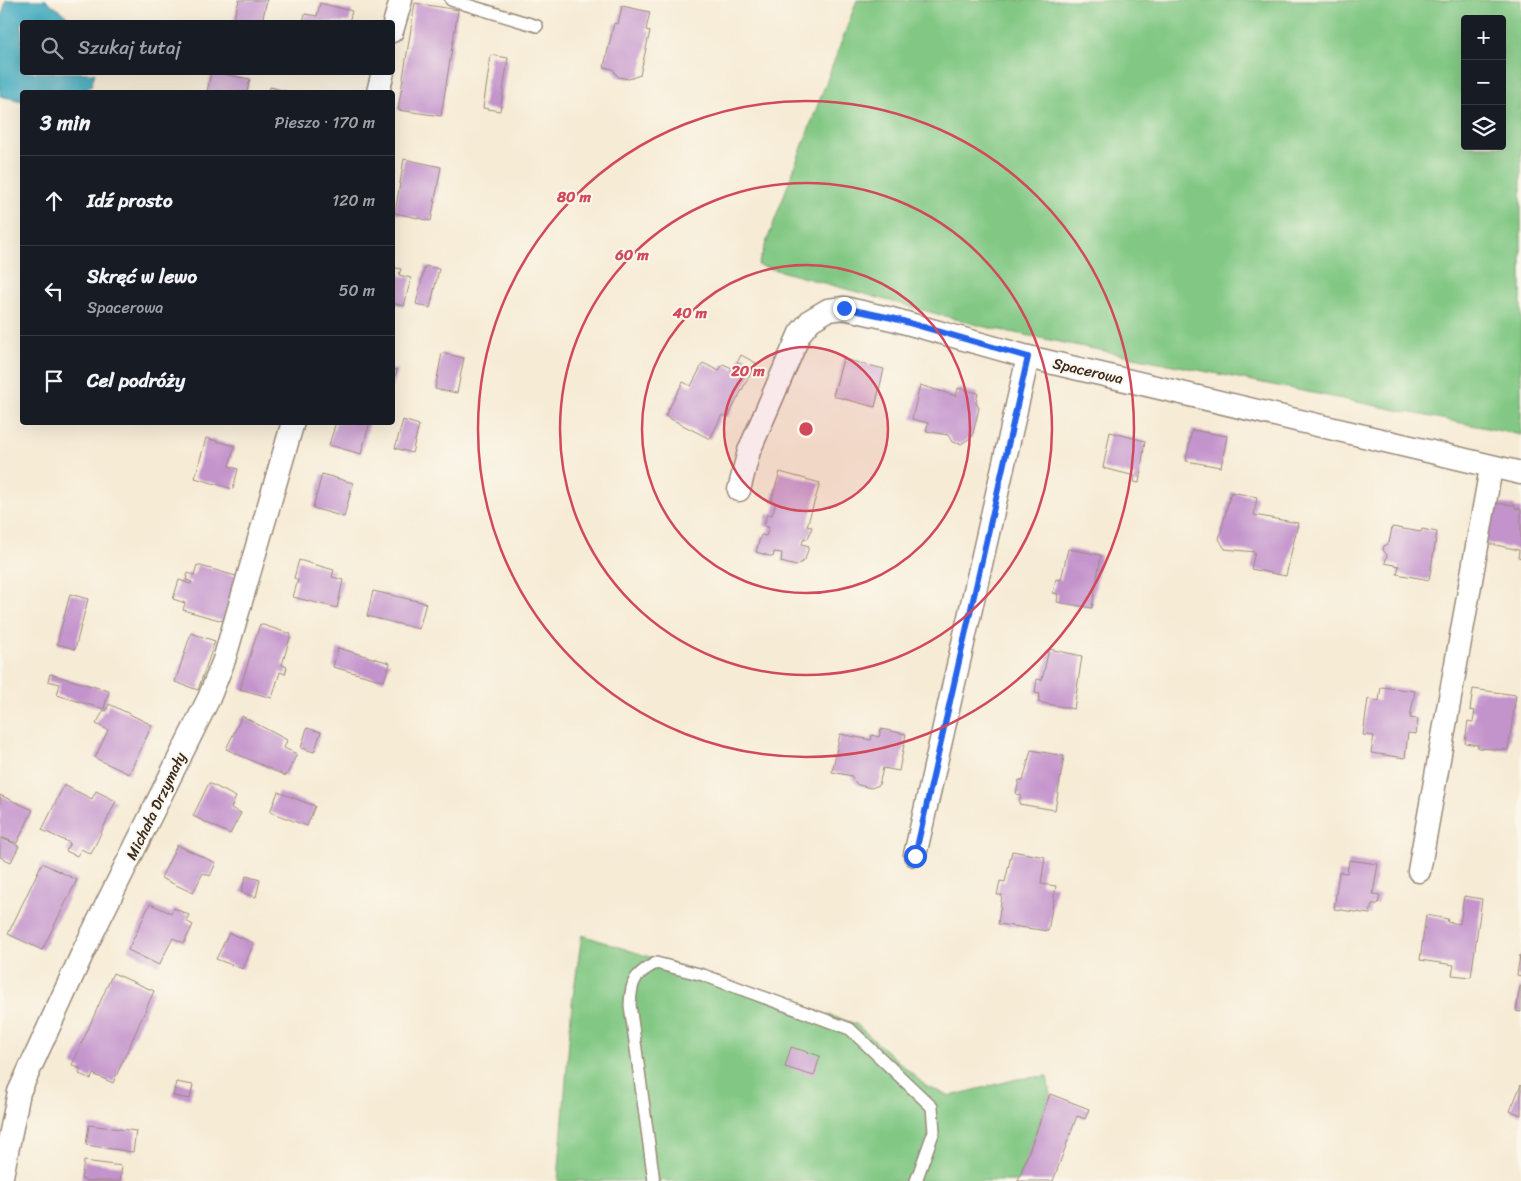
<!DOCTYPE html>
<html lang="pl">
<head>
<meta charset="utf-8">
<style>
  body { margin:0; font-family:Sriracha,sans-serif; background:#242831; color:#f1f3f6 }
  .controls { position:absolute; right:15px; top:15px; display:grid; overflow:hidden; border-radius:5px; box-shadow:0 5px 20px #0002 }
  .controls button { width:45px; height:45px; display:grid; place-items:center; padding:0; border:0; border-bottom:1px solid #363941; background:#171b24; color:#f1f3f6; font:25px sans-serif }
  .stop { position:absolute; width:15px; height:15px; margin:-11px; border:4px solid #2563eb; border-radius:50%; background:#fff }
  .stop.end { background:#2563eb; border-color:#fff; box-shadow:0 1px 5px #0008 }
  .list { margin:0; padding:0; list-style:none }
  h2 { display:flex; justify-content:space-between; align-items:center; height:65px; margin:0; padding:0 20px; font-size:21px }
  h2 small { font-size:16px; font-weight:400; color:#9ea1a6 }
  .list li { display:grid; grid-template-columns:32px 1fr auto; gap:15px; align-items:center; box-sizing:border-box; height:90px; padding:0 20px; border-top:1px solid #363941 }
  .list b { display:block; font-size:19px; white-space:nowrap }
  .list p { margin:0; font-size:16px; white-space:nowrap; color:#9ea1a6 }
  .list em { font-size:16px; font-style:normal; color:#9ea1a6 }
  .icon { flex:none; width:28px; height:28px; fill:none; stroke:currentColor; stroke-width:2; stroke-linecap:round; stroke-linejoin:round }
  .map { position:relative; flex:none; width:1521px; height:1181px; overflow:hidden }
  .search { position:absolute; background:#171b24; box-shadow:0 5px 20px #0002; left:20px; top:20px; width:375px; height:55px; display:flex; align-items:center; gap:12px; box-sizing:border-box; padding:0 18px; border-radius:5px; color:#9ea1a6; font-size:19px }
  .panel { position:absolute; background:#171b24; box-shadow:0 5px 20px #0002; left:20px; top:90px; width:375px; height:335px; border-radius:5px }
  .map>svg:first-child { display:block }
  .green { fill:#82c884; stroke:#5e7951; fill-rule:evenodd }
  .water { fill:#40abbf; stroke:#3e6a6e }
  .building { fill:#c393cc }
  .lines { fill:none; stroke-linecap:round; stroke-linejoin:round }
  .service-casing { stroke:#988a7a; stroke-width:14 }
  .minor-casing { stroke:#988a7a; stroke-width:25 }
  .service { stroke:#fff; stroke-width:11 }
  .minor { stroke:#fff; stroke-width:22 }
  .route { stroke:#2563eb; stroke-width:6 }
  .ring { fill:none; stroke:#d1495b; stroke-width:2.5 }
  .labels { text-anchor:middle; stroke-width:4; stroke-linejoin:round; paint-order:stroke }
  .street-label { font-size:15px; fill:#3b2a1e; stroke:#fbf7ec }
  .centre { fill:#d1495b; stroke:#fbf7ec; stroke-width:2.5 }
  .ring-label { font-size:15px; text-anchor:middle; font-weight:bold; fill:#d1495b; stroke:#fbf7ec; stroke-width:4; stroke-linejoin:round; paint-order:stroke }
</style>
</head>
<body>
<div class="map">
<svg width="1521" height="1181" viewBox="0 0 1521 1181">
  <rect width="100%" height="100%" fill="#fbf7ec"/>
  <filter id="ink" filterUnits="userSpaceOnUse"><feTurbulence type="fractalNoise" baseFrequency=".02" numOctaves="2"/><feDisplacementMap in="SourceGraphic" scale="10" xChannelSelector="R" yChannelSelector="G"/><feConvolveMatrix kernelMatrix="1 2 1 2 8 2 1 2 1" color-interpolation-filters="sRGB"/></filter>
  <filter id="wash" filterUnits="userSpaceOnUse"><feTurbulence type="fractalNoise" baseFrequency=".0096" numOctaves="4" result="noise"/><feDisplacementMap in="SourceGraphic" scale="20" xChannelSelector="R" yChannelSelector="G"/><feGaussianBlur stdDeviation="1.12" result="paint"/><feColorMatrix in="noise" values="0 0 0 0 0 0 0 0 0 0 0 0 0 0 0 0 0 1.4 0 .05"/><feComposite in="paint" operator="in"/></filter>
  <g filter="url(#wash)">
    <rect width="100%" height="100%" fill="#f6ebd5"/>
    <g class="green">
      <path d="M 857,0 L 1521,0 L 1521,435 L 985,327 L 758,265 ZM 1465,19 L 1502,19 L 1502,146 L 1465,146 Z"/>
      <path d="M 582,935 L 856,1024 L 927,1087 L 951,1096 L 1017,1079 L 1047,1076 L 1050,1094 L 1018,1181 L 558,1181 L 572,1003 Z"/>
    </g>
    <path class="water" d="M 6,0 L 46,0 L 75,22 L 22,22 L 22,72 L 95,73 L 91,86 L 85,92 L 22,92 L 22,101 L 0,96 L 0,23 Z"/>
    <g id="blocks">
      <g class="building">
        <path d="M 239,0 L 267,0 L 262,22 L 233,21 Z"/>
        <path d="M 320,3 L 352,11 L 349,22 L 303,22 L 305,14 L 317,16 Z"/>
        <path d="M 415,3 L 458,10 L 441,116 L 398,110 Z"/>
        <path d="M 622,6 L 650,12 L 646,30 L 650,31 L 640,75 L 629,79 L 618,77 L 613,69 L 604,67 L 614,23 L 618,24 Z"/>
        <path d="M 491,55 L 508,58 L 500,111 L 483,108 Z"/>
        <path d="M 211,72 L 250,79 L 247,92 L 207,92 Z"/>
        <path d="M 270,87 L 290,92 L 268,92 Z"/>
        <path d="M 404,159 L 441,167 L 431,221 L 395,213 Z"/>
        <path d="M 425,266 L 439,269 L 430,308 L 416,304 Z"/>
        <path d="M 392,267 L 401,269 L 399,275 L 411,278 L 404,306 L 392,303 Z"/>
        <path d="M 442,353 L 464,358 L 457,393 L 435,389 Z"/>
        <path d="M 741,355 L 756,363 L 728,417 L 722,415 L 710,439 L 665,416 L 683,382 L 691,386 L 703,363 L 719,371 L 723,364 L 734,369 Z"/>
        <path d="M 843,359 L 884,369 L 875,407 L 833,396 Z"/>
        <path d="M 392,369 L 397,370 L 393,388 L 392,388 Z"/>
        <path d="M 920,385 L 956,396 L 958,388 L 978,393 L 976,403 L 979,408 L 972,437 L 961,444 L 952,442 L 948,435 L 926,431 L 928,423 L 912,419 Z"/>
        <path d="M 403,420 L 419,425 L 412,453 L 395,448 Z"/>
        <path d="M 336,422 L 370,422 L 361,454 L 329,445 Z"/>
        <path d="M 1192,430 L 1227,436 L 1221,467 L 1186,461 Z"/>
        <path d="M 1110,432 L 1145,441 L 1139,483 L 1134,482 L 1135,476 L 1103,468 Z"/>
        <path d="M 206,438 L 235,446 L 229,466 L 238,469 L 233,489 L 195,478 Z"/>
        <path d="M 780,472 L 820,483 L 807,526 L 812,527 L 808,539 L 804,538 L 802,544 L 809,546 L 805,560 L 796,566 L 781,562 L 782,553 L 774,552 L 773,557 L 756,552 L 761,535 L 766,536 L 769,527 L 764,526 L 767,514 L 772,515 L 776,503 L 771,501 Z"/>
        <path d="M 322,474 L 353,483 L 344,517 L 313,508 Z"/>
        <path d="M 1231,492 L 1257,497 L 1254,515 L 1298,523 L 1286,576 L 1251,569 L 1255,552 L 1225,549 L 1219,539 Z"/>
        <path d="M 1491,503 L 1515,505 L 1515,508 L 1521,509 L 1521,558 L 1518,557 L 1519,550 L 1482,542 Z"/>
        <path d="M 1392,527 L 1421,532 L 1422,529 L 1437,532 L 1429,580 L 1397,574 L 1399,566 L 1385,563 L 1387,555 L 1383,550 L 1384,546 L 1389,543 Z"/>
        <path d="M 1068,549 L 1101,555 L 1092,608 L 1057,602 L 1058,594 L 1053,593 L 1056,579 L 1061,580 Z"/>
        <path d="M 299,560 L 334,570 L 332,577 L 343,580 L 337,608 L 293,597 L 298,580 L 294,578 Z"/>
        <path d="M 197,565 L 236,576 L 223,621 L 183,610 L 185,603 L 173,599 L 179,580 L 191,584 L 192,582 L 186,580 L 188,573 L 194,575 Z"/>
        <path d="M 373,591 L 426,603 L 419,629 L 367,616 Z"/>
        <path d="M 70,594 L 88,599 L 75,649 L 57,644 Z"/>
        <path d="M 260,624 L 291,634 L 282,665 L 287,667 L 285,674 L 280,672 L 272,698 L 240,689 Z"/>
        <path d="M 191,633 L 215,641 L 198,690 L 175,682 Z"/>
        <path d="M 338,648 L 390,663 L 384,681 L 333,667 Z"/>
        <path d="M 1049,649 L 1082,656 L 1074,709 L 1038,702 L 1040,694 L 1035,693 L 1037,679 L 1042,680 Z"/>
        <path d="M 50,674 L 109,691 L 104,709 L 57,695 L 60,684 L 48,681 Z"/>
        <path d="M 1381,687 L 1415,691 L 1410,718 L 1418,719 L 1416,734 L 1408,733 L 1405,758 L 1371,753 L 1374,736 L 1363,735 L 1368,699 L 1379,701 Z"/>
        <path d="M 1473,689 L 1516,695 L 1508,750 L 1478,748 L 1478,745 L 1465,743 L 1468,721 L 1473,722 L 1475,711 L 1470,710 Z"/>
        <path d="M 109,704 L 152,725 L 129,774 L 95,758 L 108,730 L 96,724 L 104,710 L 106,711 Z"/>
        <path d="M 242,716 L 287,740 L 284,748 L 297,754 L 286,776 L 226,749 Z"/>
        <path d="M 307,728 L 321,732 L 314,752 L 301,748 Z"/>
        <path d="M 881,729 L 906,734 L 899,771 L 883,768 L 879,785 L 871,788 L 858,785 L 852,779 L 852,776 L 832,772 L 840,734 L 871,740 L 872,735 L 879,737 Z"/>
        <path d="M 1031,750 L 1064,756 L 1055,810 L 1019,804 L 1021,795 L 1016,794 L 1019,780 L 1023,781 Z"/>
        <path d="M 209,783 L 236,797 L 231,808 L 241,813 L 230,834 L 193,816 Z"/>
        <path d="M 64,785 L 92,799 L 96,791 L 116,801 L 91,854 L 81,849 L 77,856 L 66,851 L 70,843 L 42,830 Z"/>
        <path d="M 278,792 L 315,806 L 307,826 L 270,812 Z"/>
        <path d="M 0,795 L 33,810 L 17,843 L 2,838 L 19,846 L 11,862 L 0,857 Z"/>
        <path d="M 177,845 L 216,863 L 210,876 L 203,873 L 193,893 L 161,878 Z"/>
        <path d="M 1012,851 L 1045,857 L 1041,884 L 1056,886 L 1048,931 L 998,924 L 1002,895 L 997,895 L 1000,881 L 1005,882 Z"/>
        <path d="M 1349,860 L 1378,864 L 1373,894 L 1380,895 L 1378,904 L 1372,904 L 1370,914 L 1334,909 L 1339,872 L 1347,873 Z"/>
        <path d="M 42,863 L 77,880 L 42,950 L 8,934 Z"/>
        <path d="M 246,876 L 260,880 L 256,897 L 241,892 Z"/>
        <path d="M 1464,896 L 1482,899 L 1471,977 L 1452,975 L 1454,965 L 1420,960 L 1426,915 L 1448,919 L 1447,922 L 1460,924 Z"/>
        <path d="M 150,904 L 171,913 L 174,908 L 189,915 L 186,921 L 193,925 L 184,943 L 173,938 L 159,965 L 128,950 Z"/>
        <path d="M 229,933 L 254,943 L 243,969 L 216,959 Z"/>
        <path d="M 1520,955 L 1521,955 L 1521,976 L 1517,975 Z"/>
        <path d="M 113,973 L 154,991 L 113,1083 L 93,1074 L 91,1079 L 79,1074 L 81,1069 L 72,1065 Z"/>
        <path d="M 1520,986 L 1521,986 L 1521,1012 L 1516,1011 Z"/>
        <path d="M 791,1047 L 820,1056 L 814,1076 L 785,1067 Z"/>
        <path d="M 176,1082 L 193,1085 L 190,1099 L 173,1096 Z"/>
        <path d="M 1521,1085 L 1521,1115 L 1510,1111 Z"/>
        <path d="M 1050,1094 L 1089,1109 L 1085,1119 L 1077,1116 L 1053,1181 L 1018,1181 Z"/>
        <path d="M 89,1125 L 136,1131 L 133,1152 L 86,1145 Z"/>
        <path d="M 84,1161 L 122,1166 L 120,1181 L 88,1181 L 81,1179 Z"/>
      </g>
    </g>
  </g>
  <g filter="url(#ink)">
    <use href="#blocks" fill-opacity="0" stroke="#988a7a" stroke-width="1"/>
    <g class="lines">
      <g class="service-casing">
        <g id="service">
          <path d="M 451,0 L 537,26"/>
          <path d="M 654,1181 L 630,1005 C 631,980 635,974 656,963 L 703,975 L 850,1029 L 932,1107 L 934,1131 L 916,1181"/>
        </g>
      </g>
      <g class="minor-casing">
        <g id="minor">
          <path d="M 392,31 L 401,0"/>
          <path d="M 378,92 L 383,72"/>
          <path d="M 739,490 L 749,451 L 800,333 L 811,320 L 828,310 L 844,308 L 892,319 L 1028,357 L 1521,473"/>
          <path d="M 915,855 L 1028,357"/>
          <path d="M 1419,871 L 1491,468"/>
          <path d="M 1,1181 L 19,1092 L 84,950 L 209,698 L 224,660 L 293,422"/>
        </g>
      </g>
      <use href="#service" class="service"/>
      <use href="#minor" class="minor"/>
    </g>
  </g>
  <g class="lines" filter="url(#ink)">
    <path class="route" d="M 844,308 L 892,318 L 1028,357 L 915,856"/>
  </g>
  <circle cx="806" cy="429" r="82" fill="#d1495b" fill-opacity=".12"/>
  <g class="ring">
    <circle cx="806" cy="429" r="82"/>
    <circle cx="806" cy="429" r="164"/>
    <circle cx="806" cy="429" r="246"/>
    <circle cx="806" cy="429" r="328"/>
  </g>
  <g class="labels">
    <g class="street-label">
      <text transform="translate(1088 371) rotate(13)" y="5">Spacerowa</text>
      <text transform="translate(156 806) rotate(-64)" y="5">Michała Drzymały</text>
    </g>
  </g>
  <circle cx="806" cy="429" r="8" class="centre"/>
  <g class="ring-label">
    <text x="574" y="202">80 m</text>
    <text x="632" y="260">60 m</text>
    <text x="690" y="318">40 m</text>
    <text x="748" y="376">20 m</text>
  </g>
</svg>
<div class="controls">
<button>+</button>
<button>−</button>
<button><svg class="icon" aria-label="layers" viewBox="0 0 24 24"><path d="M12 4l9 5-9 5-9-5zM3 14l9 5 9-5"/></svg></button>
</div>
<div class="stop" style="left:915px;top:856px"></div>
<div class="stop end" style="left:844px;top:308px"></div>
<div class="search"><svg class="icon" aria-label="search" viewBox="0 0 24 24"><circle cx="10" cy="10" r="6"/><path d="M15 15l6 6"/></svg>Szukaj tutaj</div>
<section class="panel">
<h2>3 min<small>Pieszo · 170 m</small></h2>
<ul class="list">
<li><svg class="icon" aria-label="ahead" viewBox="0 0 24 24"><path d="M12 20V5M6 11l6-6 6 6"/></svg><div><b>Idź prosto</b></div><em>120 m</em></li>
<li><svg class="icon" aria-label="left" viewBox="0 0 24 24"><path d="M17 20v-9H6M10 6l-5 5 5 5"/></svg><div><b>Skręć w lewo</b><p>Spacerowa</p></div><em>50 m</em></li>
<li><svg class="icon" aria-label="arrive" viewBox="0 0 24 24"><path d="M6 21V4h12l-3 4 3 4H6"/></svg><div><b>Cel podróży</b></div></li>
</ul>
</section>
</div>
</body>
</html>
